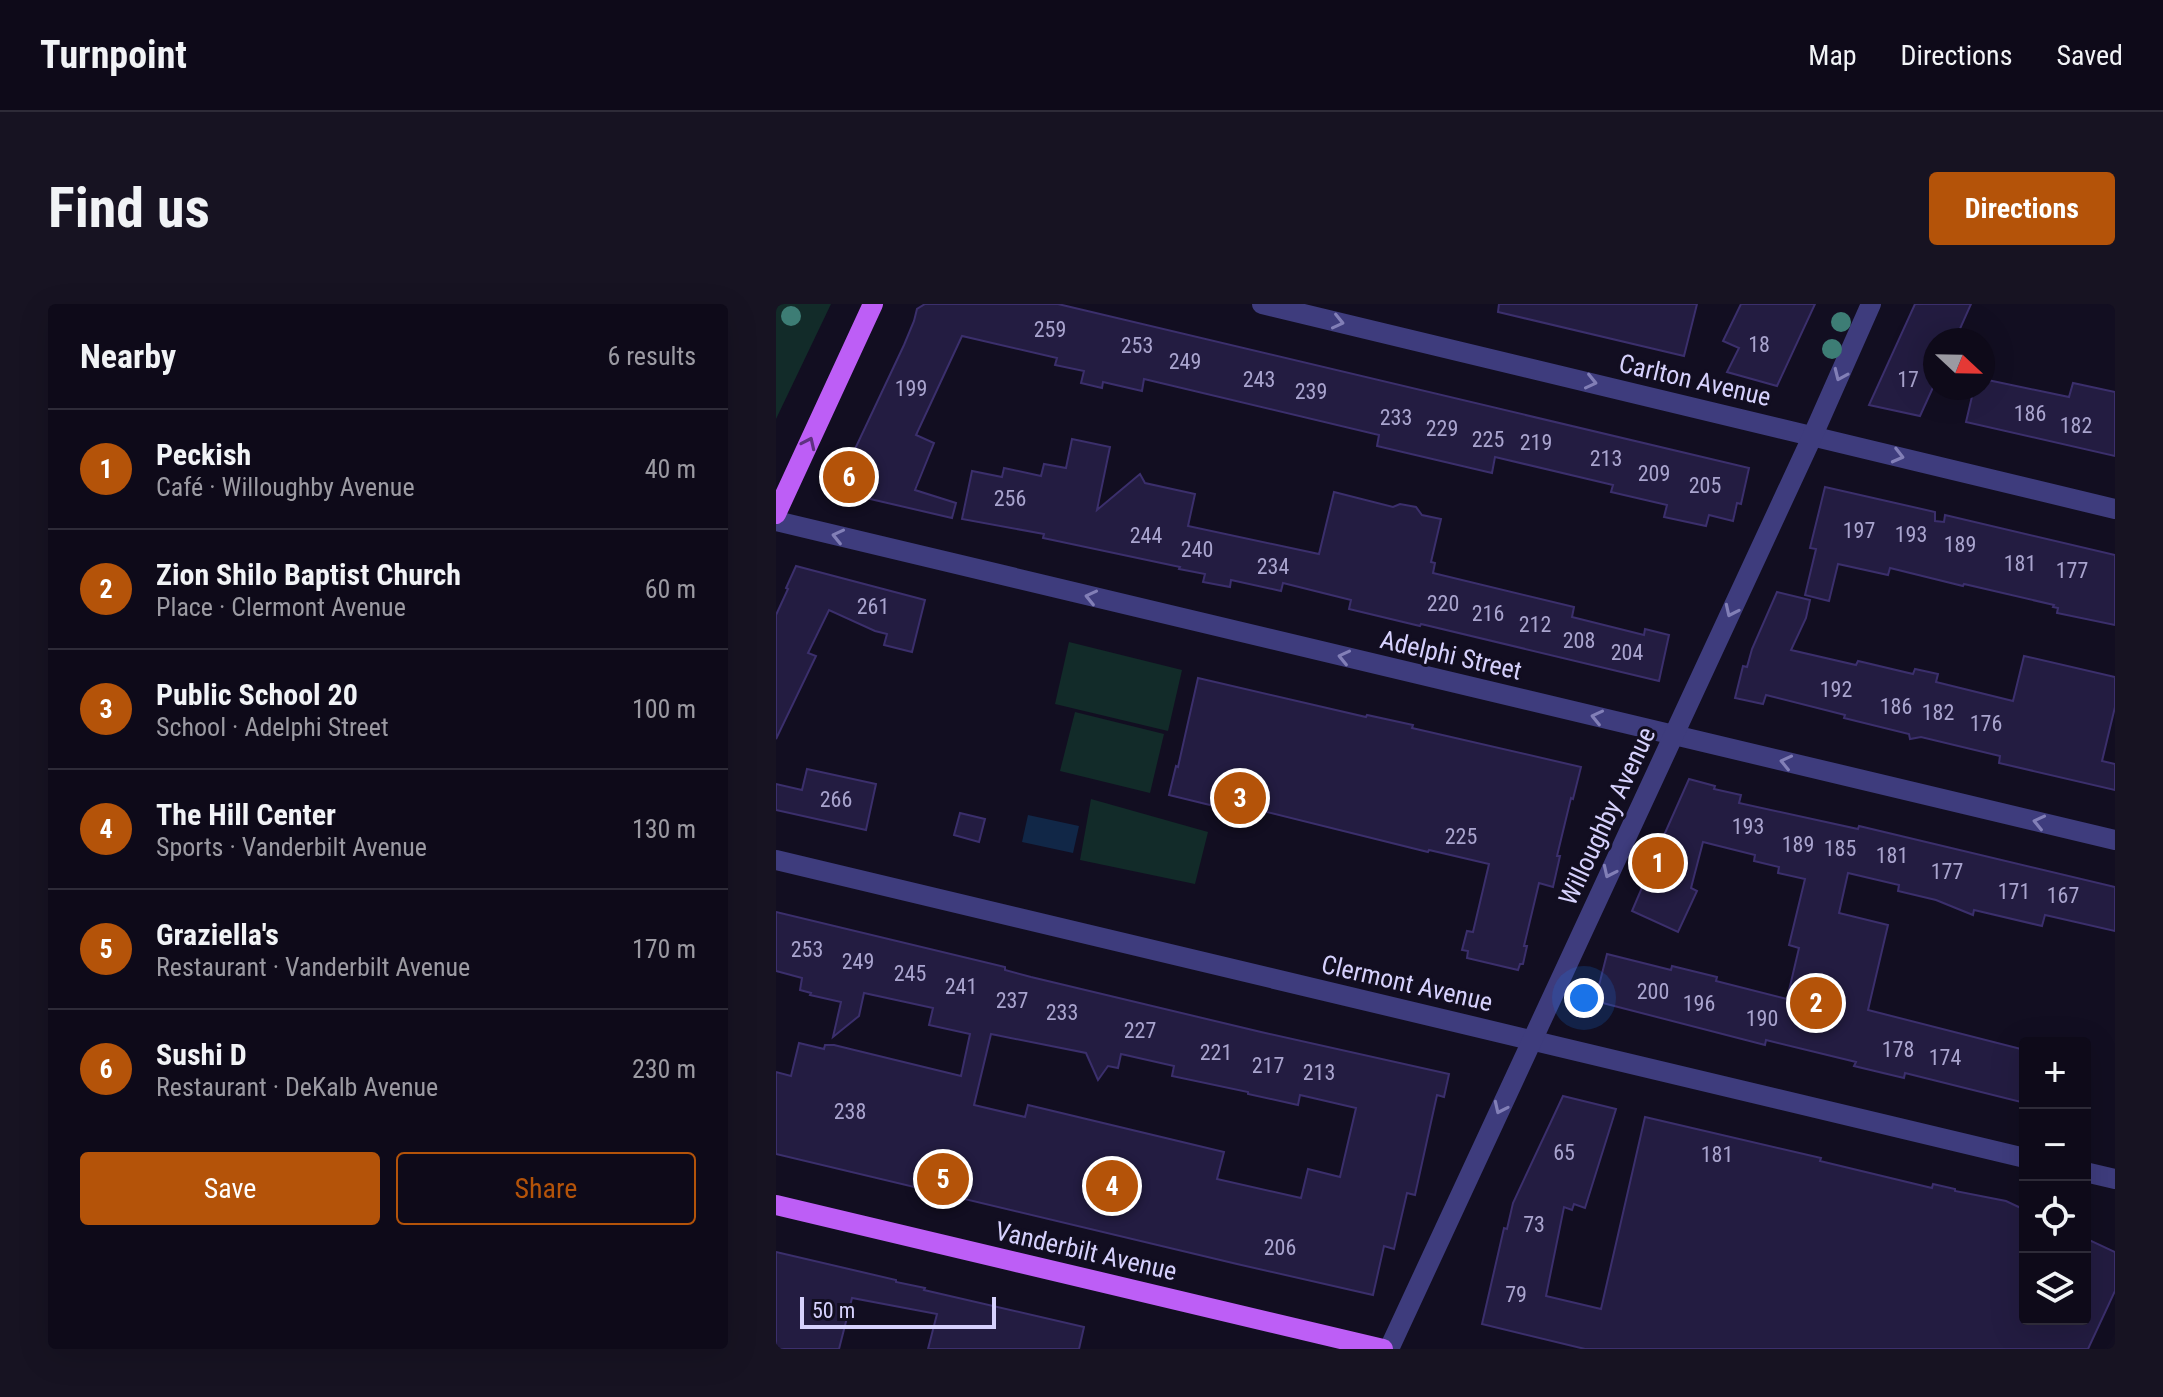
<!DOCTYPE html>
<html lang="en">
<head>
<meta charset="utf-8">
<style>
  body { margin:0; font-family:"Roboto Condensed",sans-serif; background:#171322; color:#f1f3f6 }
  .controls { position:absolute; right:24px; bottom:24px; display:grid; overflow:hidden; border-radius:8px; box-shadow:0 8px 32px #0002 }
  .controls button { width:72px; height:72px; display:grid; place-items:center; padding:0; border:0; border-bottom:2px solid #2e2b38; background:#0e0a19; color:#f1f3f6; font:40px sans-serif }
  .compass { position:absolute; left:1147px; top:24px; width:72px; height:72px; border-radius:50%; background:#0e0a19; box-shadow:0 8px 32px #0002; rotate:112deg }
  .scale { position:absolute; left:24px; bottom:20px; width:196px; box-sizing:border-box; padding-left:8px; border:4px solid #d6d1fd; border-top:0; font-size:22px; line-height:28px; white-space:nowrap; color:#d6d1fd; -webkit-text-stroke:6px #120e21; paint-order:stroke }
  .you { position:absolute; left:808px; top:694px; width:28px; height:28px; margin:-20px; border:6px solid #fff; border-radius:50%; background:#1a73e8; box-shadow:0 0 0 12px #1a73e833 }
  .badge { display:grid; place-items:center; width:52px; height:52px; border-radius:50%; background:#b45309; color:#fff; font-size:26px; font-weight:700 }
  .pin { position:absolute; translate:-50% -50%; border:4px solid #fff; box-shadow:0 2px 8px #0006 }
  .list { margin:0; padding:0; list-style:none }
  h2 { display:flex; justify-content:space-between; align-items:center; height:104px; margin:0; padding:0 32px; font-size:34px }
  h2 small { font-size:26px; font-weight:400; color:#9b9aa2 }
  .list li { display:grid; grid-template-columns:52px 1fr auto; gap:24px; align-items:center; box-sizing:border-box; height:120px; padding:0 32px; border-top:2px solid #2e2b38 }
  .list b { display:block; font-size:30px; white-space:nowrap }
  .list p { margin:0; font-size:26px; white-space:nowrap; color:#9b9aa2 }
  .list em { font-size:26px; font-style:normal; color:#9b9aa2 }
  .actions { display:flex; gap:16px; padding:24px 32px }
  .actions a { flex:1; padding:18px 0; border:2px solid #b45309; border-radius:8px; text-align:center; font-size:28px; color:#b45309 }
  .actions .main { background:#b45309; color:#fff }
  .icon { flex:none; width:44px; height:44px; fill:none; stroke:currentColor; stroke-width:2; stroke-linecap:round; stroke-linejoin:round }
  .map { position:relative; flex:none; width:1339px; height:1045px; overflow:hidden; border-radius:8px }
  header { display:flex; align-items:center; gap:48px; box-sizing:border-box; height:112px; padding:0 40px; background:#0e0a19; border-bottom:2px solid #2e2b38 }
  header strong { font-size:38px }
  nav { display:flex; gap:44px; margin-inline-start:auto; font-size:28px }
  .intro { display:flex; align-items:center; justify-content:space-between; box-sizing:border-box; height:192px; padding:0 48px }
  h1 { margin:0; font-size:56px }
  .button { padding:20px 36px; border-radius:8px; background:#b45309; color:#fff; font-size:28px; font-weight:700 }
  main { display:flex; gap:48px; padding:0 48px }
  aside { flex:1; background:#0e0a19; border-radius:8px; box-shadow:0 8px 32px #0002 }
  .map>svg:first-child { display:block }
  .green { fill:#122b29 }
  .water { fill:#112747 }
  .building { fill:#231c41; stroke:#3b2f6c; stroke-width:2; fill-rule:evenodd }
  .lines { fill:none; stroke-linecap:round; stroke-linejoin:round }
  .minor { stroke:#3e3c7d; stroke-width:20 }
  .major { stroke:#bd5ef6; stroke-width:20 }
  .tree { fill:#3d7d75 }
  .oneway { stroke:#827fb7 }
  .oneway2 { stroke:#5f3281 }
  .labels { text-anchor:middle; stroke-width:6; stroke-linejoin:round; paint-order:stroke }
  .number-label { font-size:22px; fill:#a9a4ce }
  .street-label { font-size:26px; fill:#d6d1fd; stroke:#120e21 }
</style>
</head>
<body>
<header>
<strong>Turnpoint</strong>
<nav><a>Map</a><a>Directions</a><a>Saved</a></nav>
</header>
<div class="intro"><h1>Find us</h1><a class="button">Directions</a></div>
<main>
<aside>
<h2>Nearby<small>6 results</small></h2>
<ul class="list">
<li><span class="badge">1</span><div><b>Peckish</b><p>Café · Willoughby Avenue</p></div><em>40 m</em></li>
<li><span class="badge">2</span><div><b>Zion Shilo Baptist Church</b><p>Place · Clermont Avenue</p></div><em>60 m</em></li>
<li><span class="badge">3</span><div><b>Public School 20</b><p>School · Adelphi Street</p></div><em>100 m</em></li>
<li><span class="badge">4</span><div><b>The Hill Center</b><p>Sports · Vanderbilt Avenue</p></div><em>130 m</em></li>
<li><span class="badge">5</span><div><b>Graziella's</b><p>Restaurant · Vanderbilt Avenue</p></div><em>170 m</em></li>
<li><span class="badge">6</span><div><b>Sushi D</b><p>Restaurant · DeKalb Avenue</p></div><em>230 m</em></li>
</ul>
<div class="actions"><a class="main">Save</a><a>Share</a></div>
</aside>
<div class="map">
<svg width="1339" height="1045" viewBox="0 0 1339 1045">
  <rect width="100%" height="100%" fill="#120e21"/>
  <g class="green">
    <path d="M 0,0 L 55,0 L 0,115 Z"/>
    <path d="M 293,338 L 406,366 L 392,427 L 279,400 Z"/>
    <path d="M 299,408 L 388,430 L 374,489 L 284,467 Z"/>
    <path d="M 315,495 L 432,528 L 419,580 L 304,556 Z"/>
  </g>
  <path class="water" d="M 252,511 L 303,522 L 297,549 L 246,538 Z"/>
  <g class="building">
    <path d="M 149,0 L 282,0 L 973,164 L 965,200 L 961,199 L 957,217 L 933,211 L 930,222 L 888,213 L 891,201 L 835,188 L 837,181 L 719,153 L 716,169 L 601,142 L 603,131 L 368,75 L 366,87 L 327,78 L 326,84 L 305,79 L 308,67 L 279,61 L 281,54 L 186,32 L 140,131 L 158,139 L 139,186 L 180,199 L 176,214 L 90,194 L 62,181 L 128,41 L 138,17 L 141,5 Z"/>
    <path d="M 723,0 L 921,0 L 908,52 L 722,8 Z"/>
    <path d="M 965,0 L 1039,0 L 1001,82 L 951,68 L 963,44 L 947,37 Z"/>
    <path d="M 1139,0 L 1195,0 L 1179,36 L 1159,36 L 1159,79 L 1144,112 L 1093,101 Z"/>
    <path d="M 1207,75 L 1293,93 L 1297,79 L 1339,88 L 1339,152 L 1190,118 L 1198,84 L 1207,84 Z"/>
    <path d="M 296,135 L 334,143 L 321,206 L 364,170 L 369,179 L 419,190 L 412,222 L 543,250 L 558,188 L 617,203 L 624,200 L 640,203 L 646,211 L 665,215 L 655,258 L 659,259 L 657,269 L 798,303 L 796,313 L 868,331 L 869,325 L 893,331 L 883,377 L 645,320 L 644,322 L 573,305 L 575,296 L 507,279 L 505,287 L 455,276 L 454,283 L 427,278 L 429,270 L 403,265 L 404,263 L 267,234 L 268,230 L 186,215 L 196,167 L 226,173 L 228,164 L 265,172 L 268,160 L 290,164 Z"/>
    <path d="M 1049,183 L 1159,208 L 1159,217 L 1168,218 L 1169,211 L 1339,251 L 1339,321 L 1281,309 L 1282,304 L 1277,303 L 1278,301 L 1188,280 L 1187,282 L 1114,264 L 1112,271 L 1062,260 L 1053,297 L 1029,291 L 1040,245 L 1034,244 Z"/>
    <path d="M 20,262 L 149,296 L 136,348 L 108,341 L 111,330 L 99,327 L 53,306 L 32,349 L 40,352 L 0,435 L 0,311 L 12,285 L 10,284 Z"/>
    <path d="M 1001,288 L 1034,296 L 1030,314 L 1015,346 L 1080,361 L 1082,357 L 1137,370 L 1139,365 L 1162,370 L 1160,378 L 1237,397 L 1248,352 L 1339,373 L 1339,403 L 1326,457 L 1339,460 L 1339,486 L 1223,459 L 1224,452 L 1145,433 L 1134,435 L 1133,430 L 1068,414 L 1069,411 L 990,391 L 987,400 L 959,394 L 967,362 L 971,363 L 976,345 Z"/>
    <path d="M 422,374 L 590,413 L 591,411 L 637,421 L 636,424 L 805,463 L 797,495 L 795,494 L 781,552 L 784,552 L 777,583 L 763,579 L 748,642 L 751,642 L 747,660 L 744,660 L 742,666 L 691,654 L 692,647 L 686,646 L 691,627 L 697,628 L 713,560 L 653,546 L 652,548 L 439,495 L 438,502 L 393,491 L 400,462 L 402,463 Z"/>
    <path d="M 31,465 L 100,480 L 90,526 L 0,506 L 0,480 L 26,486 Z"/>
    <path d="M 913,475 L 939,482 L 938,485 L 965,491 L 963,499 L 1082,525 L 1083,522 L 1339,583 L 1339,627 L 1269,611 L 1266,622 L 1198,606 L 1197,611 L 1160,596 L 1122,587 L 1123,581 L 1072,569 L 1063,609 L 1112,621 L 1092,706 L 1249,746 L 1249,799 L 1129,769 L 1128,774 L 1078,762 L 1080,758 L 990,736 L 989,741 L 819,697 L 831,650 L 895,666 L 896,662 L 941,673 L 940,677 L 1011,695 L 1023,644 L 1013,641 L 1029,575 L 1002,569 L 1003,563 L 978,557 L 979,551 L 927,538 L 915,584 L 921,587 L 902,628 L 856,607 L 874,565 L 873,565 Z"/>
    <path d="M 184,509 L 209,515 L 203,538 L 178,531 Z"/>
    <path d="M 0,608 L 229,663 L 229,666 L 255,673 L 485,728 L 673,770 L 668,793 L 661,791 L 639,891 L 631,889 L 618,945 L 608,942 L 597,991 L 461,960 L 0,850 L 0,768 L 15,772 L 23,739 L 48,745 L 49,741 L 58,741 L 185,772 L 194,730 L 153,721 L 157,704 L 88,689 L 83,712 L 57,733 L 65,698 L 34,691 L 35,689 L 24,686 L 26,674 L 0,667 ZM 215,730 L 310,749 L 322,776 L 332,762 L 342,764 L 345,750 L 398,762 L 396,772 L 472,788 L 472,790 L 522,801 L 524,791 L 580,804 L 564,873 L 532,865 L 525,894 L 441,875 L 448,848 L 252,801 L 249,813 L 198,801 Z"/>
    <path d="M 787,792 L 840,805 L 809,904 L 798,900 L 796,906 L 788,903 L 770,992 L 825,1005 L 869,813 L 1045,854 L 1044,857 L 1156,884 L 1157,880 L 1179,885 L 1179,887 L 1230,897 L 1249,906 L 1249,1015 L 1309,1015 L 1309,934 L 1339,948 L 1339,987 L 1312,1045 L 809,1045 L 706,1020 L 728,924 L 731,925 L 737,899 Z"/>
    <path d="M 0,948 L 120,976 L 120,978 L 149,984 L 148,986 L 308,1023 L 303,1045 L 152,1045 L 161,1010 L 76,994 L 63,1045 L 0,1045 Z"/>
  </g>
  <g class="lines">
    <g class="minor">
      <path d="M 486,0 L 1339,205"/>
      <path d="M 0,217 L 1339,536"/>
      <path d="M 0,556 L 1249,854"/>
      <path d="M 1309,868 L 1339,875"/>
      <path d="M 613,1045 L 1037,131 L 1095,0"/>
    </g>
    <g class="major">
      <path d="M 0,210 L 97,0"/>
      <path d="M 0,901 L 607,1045"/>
    </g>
  </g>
  <g class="tree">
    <circle cx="15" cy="12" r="10"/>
    <circle cx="1065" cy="18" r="10"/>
    <circle cx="1056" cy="45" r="10"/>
  </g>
  <defs><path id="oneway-chevron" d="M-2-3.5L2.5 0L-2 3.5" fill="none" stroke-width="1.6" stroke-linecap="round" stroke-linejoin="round" transform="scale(2)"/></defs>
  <g class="oneway">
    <use href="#oneway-chevron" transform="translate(562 18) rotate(13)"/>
    <use href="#oneway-chevron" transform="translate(1064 71) rotate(114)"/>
    <use href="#oneway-chevron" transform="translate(815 78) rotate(13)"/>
    <use href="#oneway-chevron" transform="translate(1122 152) rotate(14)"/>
    <use href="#oneway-chevron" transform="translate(62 232) rotate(-167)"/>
    <use href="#oneway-chevron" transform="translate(315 293) rotate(-167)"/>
    <use href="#oneway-chevron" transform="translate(955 307) rotate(115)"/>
    <use href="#oneway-chevron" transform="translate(568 353) rotate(-167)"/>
    <use href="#oneway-chevron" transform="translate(821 413) rotate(-167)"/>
    <use href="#oneway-chevron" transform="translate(1010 458) rotate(-167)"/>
    <use href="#oneway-chevron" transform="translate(1263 518) rotate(-167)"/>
    <use href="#oneway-chevron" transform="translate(833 568) rotate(115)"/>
    <use href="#oneway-chevron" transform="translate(724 804) rotate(115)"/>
  </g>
  <use class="oneway2" href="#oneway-chevron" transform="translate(33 139) rotate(-65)"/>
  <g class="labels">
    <g class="number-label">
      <text x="274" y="33">259</text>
      <text x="983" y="48">18</text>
      <text x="361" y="49">253</text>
      <text x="409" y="65">249</text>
      <text x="483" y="83">243</text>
      <text x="1132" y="83">17</text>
      <text x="135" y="92">199</text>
      <text x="535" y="95">239</text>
      <text x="1254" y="117">186</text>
      <text x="620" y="121">233</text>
      <text x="1300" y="129">182</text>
      <text x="666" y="132">229</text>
      <text x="712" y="143">225</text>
      <text x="760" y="146">219</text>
      <text x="830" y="162">213</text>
      <text x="878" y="177">209</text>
      <text x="929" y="189">205</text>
      <text x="234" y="202">256</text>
      <text x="1083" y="234">197</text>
      <text x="1135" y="238">193</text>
      <text x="370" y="239">244</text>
      <text x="1184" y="248">189</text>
      <text x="421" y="253">240</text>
      <text x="1244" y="267">181</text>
      <text x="497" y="270">234</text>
      <text x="1296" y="274">177</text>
      <text x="667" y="307">220</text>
      <text x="97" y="310">261</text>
      <text x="712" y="317">216</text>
      <text x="759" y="328">212</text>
      <text x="803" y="344">208</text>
      <text x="851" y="356">204</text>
      <text x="1060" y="393">192</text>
      <text x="1120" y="410">186</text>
      <text x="1162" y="416">182</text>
      <text x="1210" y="427">176</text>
      <text x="60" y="503">266</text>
      <text x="972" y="530">193</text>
      <text x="685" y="540">225</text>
      <text x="1022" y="548">189</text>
      <text x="1064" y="552">185</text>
      <text x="1116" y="559">181</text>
      <text x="1171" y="575">177</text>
      <text x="1238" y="595">171</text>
      <text x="1287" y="599">167</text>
      <text x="31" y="653">253</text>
      <text x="82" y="665">249</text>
      <text x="134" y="677">245</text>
      <text x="185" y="690">241</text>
      <text x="877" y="695">200</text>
      <text x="236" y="704">237</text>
      <text x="923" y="707">196</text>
      <text x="286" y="716">233</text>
      <text x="986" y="722">190</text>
      <text x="364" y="734">227</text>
      <text x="1122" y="753">178</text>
      <text x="440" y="756">221</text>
      <text x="1169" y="761">174</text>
      <text x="492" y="769">217</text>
      <text x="543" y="776">213</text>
      <text x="74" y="815">238</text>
      <text x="788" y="856">65</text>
      <text x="941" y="858">181</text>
      <text x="758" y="928">73</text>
      <text x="504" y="951">206</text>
      <text x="740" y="998">79</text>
    </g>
    <g class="street-label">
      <text transform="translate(919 76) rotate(13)" y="9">Carlton Avenue</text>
      <text transform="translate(675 351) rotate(13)" y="9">Adelphi Street</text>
      <text transform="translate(831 512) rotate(-65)" y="9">Willoughby Avenue</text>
      <text transform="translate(631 679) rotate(13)" y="9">Clermont Avenue</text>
      <text transform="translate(310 947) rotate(13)" y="9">Vanderbilt Avenue</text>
    </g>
  </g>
</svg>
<div class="controls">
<button>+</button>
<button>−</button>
<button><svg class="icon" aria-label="locate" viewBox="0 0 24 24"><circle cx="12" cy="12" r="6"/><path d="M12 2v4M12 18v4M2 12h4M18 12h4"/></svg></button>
<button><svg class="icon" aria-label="layers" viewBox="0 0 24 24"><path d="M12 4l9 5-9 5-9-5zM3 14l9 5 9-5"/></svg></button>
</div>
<svg class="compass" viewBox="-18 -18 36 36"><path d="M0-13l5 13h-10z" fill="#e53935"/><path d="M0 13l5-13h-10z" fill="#9b9aa2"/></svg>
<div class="scale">50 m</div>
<div class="you"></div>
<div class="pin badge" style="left:882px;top:559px">1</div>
<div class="pin badge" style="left:1040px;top:699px">2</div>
<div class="pin badge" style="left:464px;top:494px">3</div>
<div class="pin badge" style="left:336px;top:882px">4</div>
<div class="pin badge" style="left:167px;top:875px">5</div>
<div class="pin badge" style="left:73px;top:173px">6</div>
</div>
</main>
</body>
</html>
